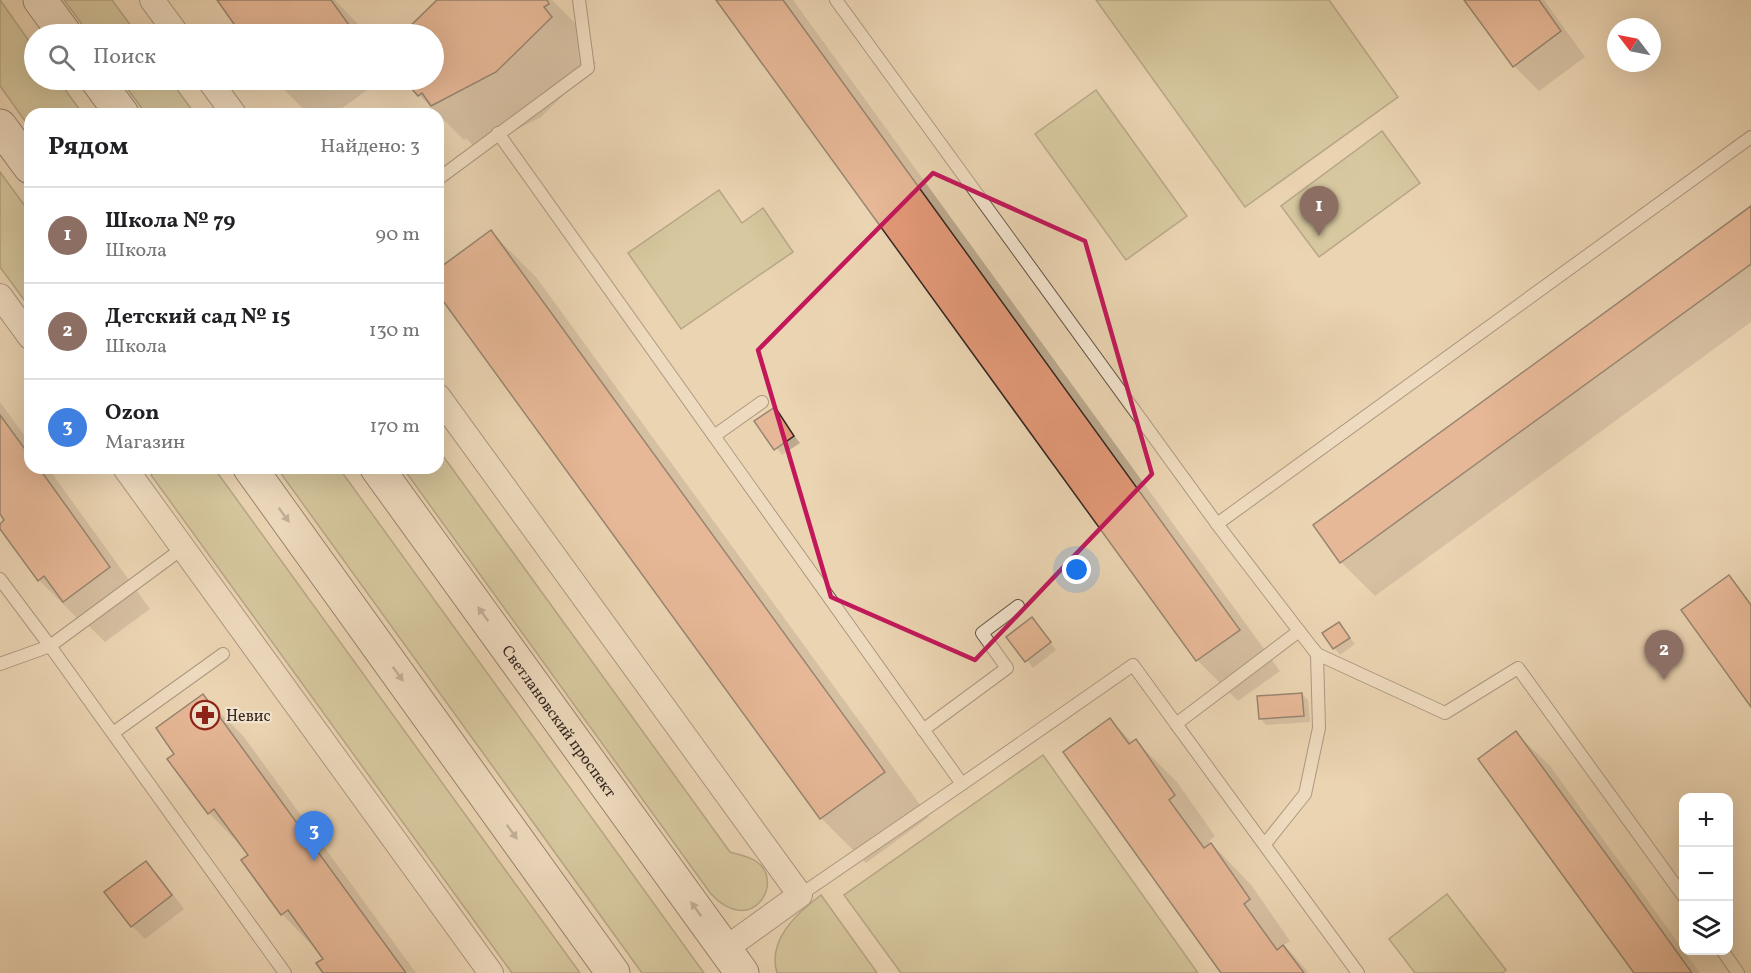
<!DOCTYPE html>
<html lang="ru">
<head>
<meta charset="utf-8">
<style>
  body { margin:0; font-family:Vollkorn,serif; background:#f2f2f2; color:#202124 }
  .controls { position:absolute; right:18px; bottom:18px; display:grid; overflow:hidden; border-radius:12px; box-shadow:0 6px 24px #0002 }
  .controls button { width:54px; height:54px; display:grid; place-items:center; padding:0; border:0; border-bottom:2px solid #e0e0e0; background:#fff; color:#202124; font:30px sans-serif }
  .compass { position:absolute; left:1607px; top:18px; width:54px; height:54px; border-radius:50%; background:#fff; box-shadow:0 6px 24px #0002; rotate:302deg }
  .you { position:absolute; left:1077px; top:570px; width:21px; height:21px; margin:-15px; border:4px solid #fff; border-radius:50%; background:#1a73e8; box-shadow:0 0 0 9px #1a73e833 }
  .badge { display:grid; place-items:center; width:39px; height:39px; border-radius:50%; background:#7c3aed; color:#fff; font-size:20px; font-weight:700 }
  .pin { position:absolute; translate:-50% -50px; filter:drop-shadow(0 2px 3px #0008) }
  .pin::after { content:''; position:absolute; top:32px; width:21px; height:18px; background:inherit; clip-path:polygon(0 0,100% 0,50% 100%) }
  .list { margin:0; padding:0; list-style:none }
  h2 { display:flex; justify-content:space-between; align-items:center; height:78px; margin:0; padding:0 24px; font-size:26px }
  h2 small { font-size:20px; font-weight:400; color:#757577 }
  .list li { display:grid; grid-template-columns:39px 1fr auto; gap:18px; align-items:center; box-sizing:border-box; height:96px; padding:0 24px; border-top:2px solid #e0e0e0 }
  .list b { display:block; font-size:22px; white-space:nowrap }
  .list p { margin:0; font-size:20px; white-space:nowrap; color:#757577 }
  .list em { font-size:20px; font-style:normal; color:#757577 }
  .icon { flex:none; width:33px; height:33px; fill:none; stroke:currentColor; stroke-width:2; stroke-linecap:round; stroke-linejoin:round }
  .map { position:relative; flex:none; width:1751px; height:973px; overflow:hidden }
  .search { position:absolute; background:#fff; box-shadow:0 6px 24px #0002; left:24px; top:24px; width:420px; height:66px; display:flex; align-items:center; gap:15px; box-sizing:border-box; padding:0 21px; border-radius:33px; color:#757577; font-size:22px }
  .panel { position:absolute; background:#fff; box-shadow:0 6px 24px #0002; left:24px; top:108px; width:420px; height:366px; border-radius:18px }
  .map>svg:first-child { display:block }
  .green { fill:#bebb87; stroke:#797154; stroke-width:1.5 }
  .shadow { fill:#0003 }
  .building { fill:#e29877; stroke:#342722; stroke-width:1.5 }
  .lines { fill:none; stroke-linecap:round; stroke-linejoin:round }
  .service-casing { stroke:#625246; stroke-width:14 }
  .minor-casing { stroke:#625246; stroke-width:26 }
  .secondary-casing { stroke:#342722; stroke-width:35 }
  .service { stroke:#f2e3cd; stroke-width:12 }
  .minor { stroke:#f2e3cd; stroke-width:24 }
  .secondary { stroke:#f2e3cd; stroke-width:33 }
  .oneway { fill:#938578 }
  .marked { fill:none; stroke:#c2185b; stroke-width:4.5; stroke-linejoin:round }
  .labels { text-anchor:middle; stroke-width:4.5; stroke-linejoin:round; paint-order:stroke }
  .poi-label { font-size:16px; fill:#342722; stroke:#f2e3cd; text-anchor:start }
  .street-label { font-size:16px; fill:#342722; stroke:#f2e3cd }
</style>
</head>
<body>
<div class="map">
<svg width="1751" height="973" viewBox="0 0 1751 973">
  <rect width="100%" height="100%" fill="#ebd4b2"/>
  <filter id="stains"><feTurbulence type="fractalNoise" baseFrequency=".00333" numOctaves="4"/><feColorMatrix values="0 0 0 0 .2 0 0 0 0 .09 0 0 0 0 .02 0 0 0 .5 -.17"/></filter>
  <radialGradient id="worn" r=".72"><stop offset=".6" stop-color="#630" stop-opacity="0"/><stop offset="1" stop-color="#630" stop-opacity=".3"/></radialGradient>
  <g class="green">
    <path d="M 0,0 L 34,48 L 34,80 L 58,80 L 83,114 L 30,114 L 30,128 L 0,86 Z"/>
    <path d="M 64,0 L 112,0 L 137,34 L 89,34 Z"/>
    <path d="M 1096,0 L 1329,0 L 1398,97 L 1245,207 Z"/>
    <path d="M 121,80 L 170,80 L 195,114 L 146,114 Z"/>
    <path d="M 1096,90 L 1187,216 L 1126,260 L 1035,134 Z"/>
    <path d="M 1382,131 L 1420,183 L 1319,257 L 1281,206 Z"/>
    <path d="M 0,172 L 30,213 L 30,308 L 0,267 Z"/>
    <path d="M 719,190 L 742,223 L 763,208 L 793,252 L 681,329 L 628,253 Z"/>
    <path d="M 438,449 L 730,852 C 739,855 749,856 757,862 C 785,882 752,938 711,894 L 403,468 L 438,468 Z"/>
    <path d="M 161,468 L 214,468 L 580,973 L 512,973 L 151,475 Z"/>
    <path d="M 277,468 L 339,468 L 704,973 L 642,973 Z"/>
    <path d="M 1043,755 L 1198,973 L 901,973 L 844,895 Z"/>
    <path d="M 1447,894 L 1506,970 L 1503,973 L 1415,973 L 1389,939 Z"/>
    <path d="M 821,895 L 877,973 L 777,973 C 767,940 797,913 821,895 Z"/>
  </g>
  <g class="shadow">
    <path d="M 218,0 L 335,0 L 355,21 L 366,34 L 243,34 Z"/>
    <path d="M 441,0 L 552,0 L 588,36 L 593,49 L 588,52 L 596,63 L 541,117 L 477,150 L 466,138 L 464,140 L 408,84 L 406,80 L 434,80 L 434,34 L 404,34 Z"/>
    <path d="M 718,0 L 793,0 L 1280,671 L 1238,701 L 1197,660 Z"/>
    <path d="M 1466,0 L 1544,0 L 1585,57 L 1539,91 L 1514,66 Z"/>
    <path d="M 275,80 L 381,80 L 334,114 L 308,114 Z"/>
    <path d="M 1751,208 L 1751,322 L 1375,596 L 1341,562 Z"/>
    <path d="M 491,232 L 536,277 L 929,817 L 866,863 L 821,818 L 438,292 L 438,271 Z"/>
    <path d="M 0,402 L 30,443 L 30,468 L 48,468 L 150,609 L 105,642 L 82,619 L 80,621 L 39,580 L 0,526 L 7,521 L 0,512 Z"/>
    <path d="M 774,409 L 800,443 L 782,455 L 756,421 Z"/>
    <path d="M 1729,577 L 1751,603 L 1751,704 Z"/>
    <path d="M 1339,624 L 1355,644 L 1340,655 L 1334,648 Z"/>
    <path d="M 1038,626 L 1056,650 L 1033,668 L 1009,637 Z"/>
    <path d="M 1302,694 L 1308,700 L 1310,722 L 1266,725 L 1260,718 Z"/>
    <path d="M 203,696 L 244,737 L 416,973 L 325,973 L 325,959 L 282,914 L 250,855 L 209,813 L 176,754 Z"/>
    <path d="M 1110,720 L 1133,743 L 1136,741 L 1177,782 L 1215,836 L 1209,841 L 1252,886 L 1290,941 L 1284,945 L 1309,973 L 1223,973 Z"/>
    <path d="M 1516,733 L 1550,766 L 1700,973 L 1636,973 Z"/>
    <path d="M 146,863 L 159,876 L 184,909 L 145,939 L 132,926 Z"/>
  </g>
  <g class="building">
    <path d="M 217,0 L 331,0 L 352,29 L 345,34 L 241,34 Z"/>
    <path d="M 437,0 L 547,0 L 549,4 L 544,7 L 552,17 L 496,72 L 431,106 L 422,93 L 418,96 L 404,80 L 434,80 L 434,34 L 402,34 Z"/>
    <path d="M 716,0 L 783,0 L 1240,630 L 1196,661 Z"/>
    <path d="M 1464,0 L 1539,0 L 1561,31 L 1513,67 Z"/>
    <path d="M 1751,206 L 1751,264 L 1340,563 L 1313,525 Z"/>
    <path d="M 491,230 L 885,772 L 820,819 L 438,294 L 438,269 Z"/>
    <path d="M 775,407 L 794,436 L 774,450 L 754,421 Z"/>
    <path d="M 0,415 L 30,456 L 30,468 L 39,468 L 110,567 L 63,602 L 44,576 L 38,581 L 0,529 L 0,524 L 4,520 L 0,514 Z"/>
    <path d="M 1729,575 L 1751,605 L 1751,707 L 1681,610 Z"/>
    <path d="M 1032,617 L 1051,642 L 1025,662 L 1006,637 Z"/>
    <path d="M 1339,622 L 1350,638 L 1333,649 L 1322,633 Z"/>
    <path d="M 1302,693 L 1304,716 L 1259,719 L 1257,696 Z"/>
    <path d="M 203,694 L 406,973 L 323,973 L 316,963 L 323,959 L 288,910 L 281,915 L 241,860 L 248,855 L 214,809 L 208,814 L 167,759 L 174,754 L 156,728 Z"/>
    <path d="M 1110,718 L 1129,744 L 1136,739 L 1175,795 L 1169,800 L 1204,848 L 1211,843 L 1250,899 L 1244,904 L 1277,950 L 1283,945 L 1304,973 L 1221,973 L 1063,752 Z"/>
    <path d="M 1516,731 L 1636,895 L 1692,973 L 1634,973 L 1478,759 Z"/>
    <path d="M 146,861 L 172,895 L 131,927 L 104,892 Z"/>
  </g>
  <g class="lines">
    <g class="service-casing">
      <g id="service">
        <path d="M 836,0 L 1217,524 L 1299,631 L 1176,724 L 1358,973"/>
        <path d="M 498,133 L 962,784 L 800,895"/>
        <path d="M 438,179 L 588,68 L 579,0"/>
        <path d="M 714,436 L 762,402"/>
        <path d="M 1217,524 L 1751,137"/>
        <path d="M 0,579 L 50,646 L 183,548"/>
        <path d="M 1299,631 L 1317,654 L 1445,713 L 1518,668 L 1684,897"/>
        <path d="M 0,664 L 50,646 L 285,973"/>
        <path d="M 923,730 L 1007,668 L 982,633 L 1018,606"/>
        <path d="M 113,733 L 223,654"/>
        <path d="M 962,784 L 1133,665 L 1176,724"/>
        <path d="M 1265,844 L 1305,794 L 1319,728 L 1317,654 L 1313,649"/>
        <path d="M 1722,950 L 1738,973"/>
      </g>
    </g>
    <g class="minor-casing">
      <g id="minor">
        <path d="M 152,0 L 177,34"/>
        <path d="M 209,80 L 234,114"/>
        <path d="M 0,296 L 30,337"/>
        <path d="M 438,396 L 800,895 L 725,949"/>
        <path d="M 125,468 L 491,973"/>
      </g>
    </g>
    <g class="secondary-casing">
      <g id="secondary">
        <path d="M 40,0 L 65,34"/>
        <path d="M 97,80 L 122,114"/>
        <path d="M 0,126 L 30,167"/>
        <path d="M 250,468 L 613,973"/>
        <path id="s1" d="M 377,468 L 742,973"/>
      </g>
    </g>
    <use href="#service" class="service"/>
    <use href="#minor" class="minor"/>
    <use href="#secondary" class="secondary"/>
  </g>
  <defs><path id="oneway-solid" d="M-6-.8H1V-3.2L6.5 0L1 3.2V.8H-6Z" transform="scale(1.5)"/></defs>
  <g class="oneway">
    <use href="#oneway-solid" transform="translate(284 515) rotate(54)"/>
    <use href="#oneway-solid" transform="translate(483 614) rotate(-126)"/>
    <use href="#oneway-solid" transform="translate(398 674) rotate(54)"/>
    <use href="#oneway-solid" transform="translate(512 832) rotate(54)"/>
    <use href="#oneway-solid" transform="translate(696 909) rotate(-126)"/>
  </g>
  <path d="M0 0H1751V973H0ZM 933,173 L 1085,241 L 1152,474 L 975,660 L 831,597 L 758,350 Z" fill="#ebd4b2" fill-opacity=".55" fill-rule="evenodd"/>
  <path class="marked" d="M 933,173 L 1085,241 L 1152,474 L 975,660 L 831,597 L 758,350 Z"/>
  <defs>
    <g id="pharmacy-ring" transform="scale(1.5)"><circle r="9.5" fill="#f2e3cd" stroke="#8f2418" stroke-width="1.5"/><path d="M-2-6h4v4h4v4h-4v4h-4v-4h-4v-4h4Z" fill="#8f2418"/></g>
  </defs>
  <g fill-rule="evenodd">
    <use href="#pharmacy-ring" x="205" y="715"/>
  </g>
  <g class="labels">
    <g class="poi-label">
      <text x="226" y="721">Невис</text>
    </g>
    <g class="street-label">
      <text dy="6" stroke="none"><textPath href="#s1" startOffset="312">Светлановский проспект</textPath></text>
    </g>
  </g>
  <rect width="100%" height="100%" filter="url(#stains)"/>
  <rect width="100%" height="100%" fill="url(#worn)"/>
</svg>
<div class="controls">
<button>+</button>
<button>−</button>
<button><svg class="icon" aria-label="layers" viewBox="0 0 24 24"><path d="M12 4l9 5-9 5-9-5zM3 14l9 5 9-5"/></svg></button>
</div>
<svg class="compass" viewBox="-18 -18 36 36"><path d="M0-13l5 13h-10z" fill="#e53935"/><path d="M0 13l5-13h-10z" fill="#757577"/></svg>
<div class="you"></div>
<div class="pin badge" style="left:1319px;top:236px;background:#8d6e63">1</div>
<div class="pin badge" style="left:1664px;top:680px;background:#8d6e63">2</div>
<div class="pin badge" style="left:314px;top:861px;background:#3f7fe0">3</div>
<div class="search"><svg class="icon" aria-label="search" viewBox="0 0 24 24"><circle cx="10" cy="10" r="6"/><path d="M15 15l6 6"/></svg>Поиск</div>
<section class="panel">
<h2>Рядом<small>Найдено: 3</small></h2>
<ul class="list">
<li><span class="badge" style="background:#8d6e63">1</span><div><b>Школа № 79</b><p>Школа</p></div><em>90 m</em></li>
<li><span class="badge" style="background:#8d6e63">2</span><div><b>Детский сад № 15</b><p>Школа</p></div><em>130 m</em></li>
<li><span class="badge" style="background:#3f7fe0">3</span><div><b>Ozon</b><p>Магазин</p></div><em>170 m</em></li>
</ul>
</section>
</div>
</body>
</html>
